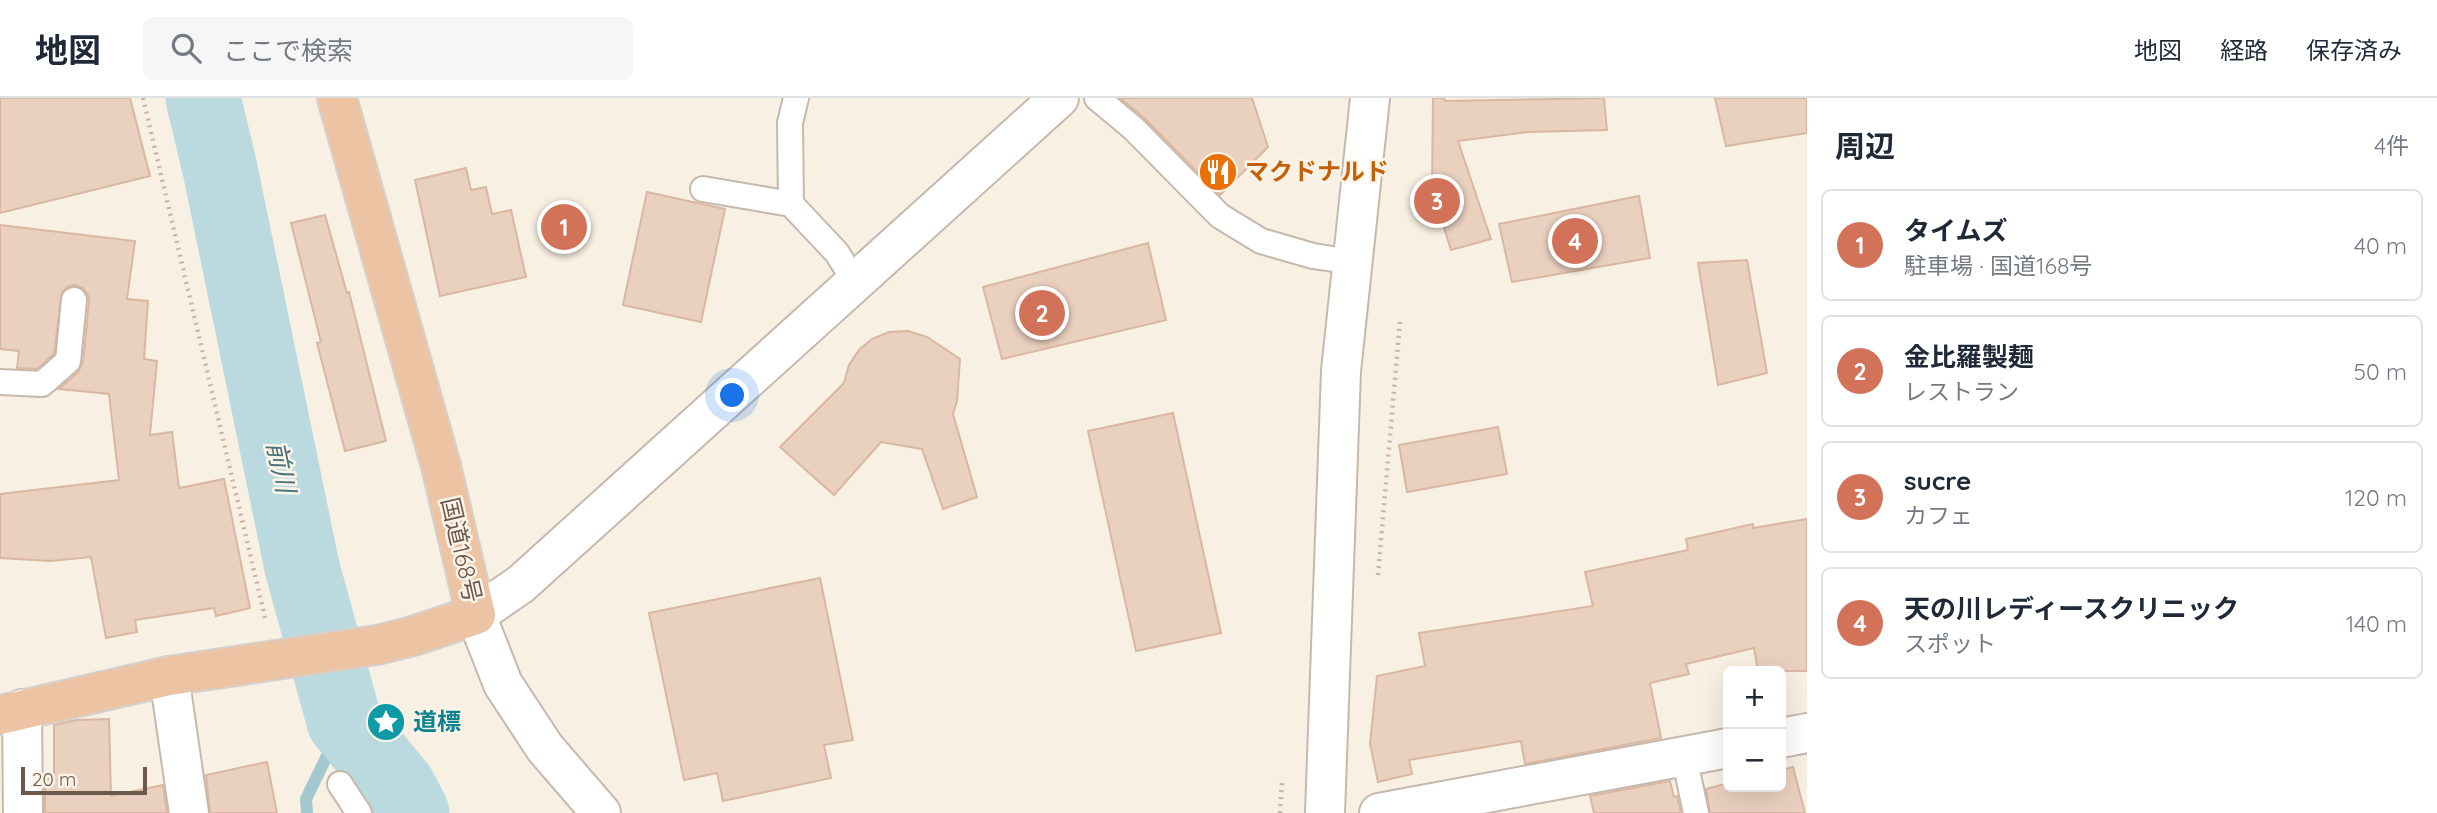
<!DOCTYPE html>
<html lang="ja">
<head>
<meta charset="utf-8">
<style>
  body { margin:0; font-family:Quicksand,"Noto Sans JP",sans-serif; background:#f6f6f7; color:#1f2937 }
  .controls { position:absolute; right:21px; bottom:21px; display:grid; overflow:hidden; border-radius:10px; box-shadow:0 7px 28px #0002 }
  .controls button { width:63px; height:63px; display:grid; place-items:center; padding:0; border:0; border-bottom:2px solid #e0e1e3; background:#fff; color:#1f2937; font:35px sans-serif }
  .scale { position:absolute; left:21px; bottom:18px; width:126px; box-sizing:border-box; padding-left:7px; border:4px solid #6d584d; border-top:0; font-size:19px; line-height:24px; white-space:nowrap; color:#6d584d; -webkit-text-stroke:5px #fcf4e9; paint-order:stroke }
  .you { position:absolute; left:733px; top:298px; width:24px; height:24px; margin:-18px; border:5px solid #fff; border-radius:50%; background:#1a73e8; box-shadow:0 0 0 10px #1a73e833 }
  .badge { display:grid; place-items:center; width:46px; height:46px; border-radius:50%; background:#d27359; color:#fff; font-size:23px; font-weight:700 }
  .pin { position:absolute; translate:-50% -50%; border:4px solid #fff; box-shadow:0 2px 7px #0006 }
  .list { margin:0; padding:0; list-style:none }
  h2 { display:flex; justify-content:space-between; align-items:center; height:91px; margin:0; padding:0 28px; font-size:30px }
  h2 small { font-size:23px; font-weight:400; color:#747a83 }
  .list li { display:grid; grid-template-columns:46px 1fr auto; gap:21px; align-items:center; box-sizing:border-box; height:112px; margin:0 14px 14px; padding:0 14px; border:2px solid #e0e1e3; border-radius:10px }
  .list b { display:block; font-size:26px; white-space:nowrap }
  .list p { margin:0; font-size:23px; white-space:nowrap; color:#747a83 }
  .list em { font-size:23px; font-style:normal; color:#747a83 }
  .icon { flex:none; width:38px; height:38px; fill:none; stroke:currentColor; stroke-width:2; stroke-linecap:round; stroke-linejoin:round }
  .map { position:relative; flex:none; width:1807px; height:715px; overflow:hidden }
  header { display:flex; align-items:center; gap:42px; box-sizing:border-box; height:98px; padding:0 35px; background:#fff; border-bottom:2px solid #e0e1e3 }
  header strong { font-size:33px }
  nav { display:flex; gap:38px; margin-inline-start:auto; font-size:24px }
  .search { width:490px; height:63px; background:#f6f6f7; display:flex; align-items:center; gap:18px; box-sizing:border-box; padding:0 24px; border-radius:10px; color:#747a83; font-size:26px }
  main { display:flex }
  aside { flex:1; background:#fff }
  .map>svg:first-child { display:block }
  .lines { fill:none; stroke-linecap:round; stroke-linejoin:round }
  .stream { stroke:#a3c8cf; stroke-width:12 }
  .river { stroke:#bbdadf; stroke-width:75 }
  .building { fill:#ead0bf; stroke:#dab7a1; stroke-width:2 }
  .service-casing { stroke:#c7b8ac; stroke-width:28 }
  .minor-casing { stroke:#c7b8ac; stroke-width:42 }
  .tertiary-casing { stroke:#c7b8ac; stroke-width:42 }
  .trunk-casing { stroke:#d6d0cd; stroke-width:42 }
  .path { stroke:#ceb3a3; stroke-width:4.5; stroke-dasharray:2 5; stroke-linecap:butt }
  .service { stroke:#fff; stroke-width:24 }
  .minor { stroke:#fff; stroke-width:38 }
  .tertiary { stroke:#fff; stroke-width:38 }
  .trunk { stroke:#ecc4a3; stroke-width:38 }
  .labels { text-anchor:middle; stroke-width:5; stroke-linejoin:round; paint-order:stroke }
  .food-label { font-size:24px; font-weight:bold; fill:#c56008; stroke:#fcf4e9; text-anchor:start }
  .street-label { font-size:24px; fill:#6d584d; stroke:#fcf4e9 }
  .culture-label { font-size:24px; font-weight:bold; fill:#0d838f; stroke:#fcf4e9; text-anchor:start }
  .water-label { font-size:26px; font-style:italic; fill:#4a747d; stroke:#fcf4e9 }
</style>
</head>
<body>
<header>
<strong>地図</strong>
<div class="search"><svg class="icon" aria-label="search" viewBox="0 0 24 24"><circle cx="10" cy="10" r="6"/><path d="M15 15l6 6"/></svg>ここで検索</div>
<nav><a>地図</a><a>経路</a><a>保存済み</a></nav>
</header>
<main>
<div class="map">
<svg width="1807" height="715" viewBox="0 0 1807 715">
  <rect width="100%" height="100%" fill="#f8f0e3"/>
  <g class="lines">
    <path class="stream" d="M 307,715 L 306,701 L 344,623"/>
    <path class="river" d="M 203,0 L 220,71 L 302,469 L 344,623 L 399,690 L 412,715"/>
  </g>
  <g class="building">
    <path d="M 0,0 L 130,0 L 150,78 L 0,115 Z"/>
    <path d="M 1120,0 L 1252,0 L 1268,49 L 1220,97 L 1143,19 Z"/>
    <path d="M 1433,0 L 1444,0 L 1445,3 L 1604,0 L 1607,32 L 1528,34 L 1458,43 L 1491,141 L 1451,152 L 1432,91 Z"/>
    <path d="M 1715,0 L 1807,0 L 1807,35 L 1726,48 Z"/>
    <path d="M 466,70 L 471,92 L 486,89 L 492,116 L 511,112 L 526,179 L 440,198 L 415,82 Z"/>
    <path d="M 647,94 L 725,111 L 701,224 L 623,207 Z"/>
    <path d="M 1639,98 L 1650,160 L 1512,184 L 1499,126 Z"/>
    <path d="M 325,117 L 347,195 L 349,194 L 386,343 L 345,353 L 317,245 L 321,244 L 291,125 Z"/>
    <path d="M 0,127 L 135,143 L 127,201 L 148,203 L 144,261 L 157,263 L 150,337 L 172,334 L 179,390 L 224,381 L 250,510 L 216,518 L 214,510 L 135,522 L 137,534 L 106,540 L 91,459 L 50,463 L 0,460 L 0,396 L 119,382 L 109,296 L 59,291 L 78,274 L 83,264 L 89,203 L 88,197 L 83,190 L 75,187 L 67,189 L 62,194 L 54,256 L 37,271 L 17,270 L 19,253 L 0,251 Z"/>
    <path d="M 1148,145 L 1166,222 L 1002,261 L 983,189 Z"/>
    <path d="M 1747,162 L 1767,275 L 1718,287 L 1698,165 Z"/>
    <path d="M 908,233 L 927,239 L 960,261 L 957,303 L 953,316 L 977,399 L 943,411 L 922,351 L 881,344 L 834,397 L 780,349 L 844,285 L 849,267 L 859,252 L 872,241 L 889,234 Z"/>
    <path d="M 1173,315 L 1221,535 L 1136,553 L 1088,333 Z"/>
    <path d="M 1498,329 L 1507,376 L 1407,394 L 1399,347 Z"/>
    <path d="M 1807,421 L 1807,573 L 1758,573 L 1754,550 L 1686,566 L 1689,576 L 1650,585 L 1661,640 L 1525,666 L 1521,643 L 1409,662 L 1412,676 L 1378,684 L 1370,646 L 1377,578 L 1425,568 L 1419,535 L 1593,508 L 1585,474 L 1688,452 L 1686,441 L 1753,426 L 1753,430 Z"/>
    <path d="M 820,480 L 853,642 L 824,647 L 831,680 L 723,703 L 717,675 L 684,682 L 649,515 Z"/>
    <path d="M 109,621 L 111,698 L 163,687 L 167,715 L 45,715 L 45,681 L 54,681 L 54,627 L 76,622 Z"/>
    <path d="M 267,664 L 277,715 L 210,715 L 206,677 Z"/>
    <path d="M 1793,669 L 1805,715 L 1710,715 L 1706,691 L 1728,685 L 1728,689 L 1781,689 L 1781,672 Z"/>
    <path d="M 1670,683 L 1674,699 L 1677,698 L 1681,715 L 1594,715 L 1590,698 Z"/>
  </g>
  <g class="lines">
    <g class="service-casing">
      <g id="service">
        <path d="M 1097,0 L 1133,30 L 1220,118 L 1261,143 L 1313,158 L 1353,164"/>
        <path d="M 703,91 L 791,106 L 837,155 L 855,184"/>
        <path d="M 791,106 L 790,25 L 796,0"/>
        <path d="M 0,284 L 42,286 L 68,263 L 74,202"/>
        <path d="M 1684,658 L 1696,715"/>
        <path d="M 340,686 L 359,715"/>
      </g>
    </g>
    <g class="minor-casing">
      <g id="minor">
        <path d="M 169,578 L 189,715"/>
        <path d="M 22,611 L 23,715"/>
        <path d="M 1781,640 L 1807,635"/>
        <path d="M 1379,715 L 1728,650"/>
      </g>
    </g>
    <g class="tertiary-casing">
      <g id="tertiary">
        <path d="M 601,715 L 545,650 L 503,586 L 476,517 L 521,486 L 1059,0"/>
        <path d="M 1325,715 L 1341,273 L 1370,0"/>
      </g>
    </g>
    <g class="trunk-casing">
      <path id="trunk" d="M 0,617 L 169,578 L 377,547 L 413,538 L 476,517 L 441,368 L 337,0"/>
    </g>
    <g class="path">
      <path d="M 143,0 L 266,524"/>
      <path d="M 1378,477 L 1400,223"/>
      <path d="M 1280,715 L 1282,684"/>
    </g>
    <use href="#service" class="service"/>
    <use href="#minor" class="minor"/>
    <use href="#tertiary" class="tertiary"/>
    <use href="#trunk" class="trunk"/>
  </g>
  <defs>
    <g id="restaurant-disc" transform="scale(2.0125)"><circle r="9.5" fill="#e8710a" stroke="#fcf4e9"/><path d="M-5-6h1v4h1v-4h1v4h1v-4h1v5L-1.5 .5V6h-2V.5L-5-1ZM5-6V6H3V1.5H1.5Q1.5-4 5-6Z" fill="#fff"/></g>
    <g id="sight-disc" transform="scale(2.0125)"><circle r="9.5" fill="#0f9aa8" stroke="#fcf4e9"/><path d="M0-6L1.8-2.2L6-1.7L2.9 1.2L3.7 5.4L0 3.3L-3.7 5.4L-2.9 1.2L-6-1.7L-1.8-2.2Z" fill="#fff"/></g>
  </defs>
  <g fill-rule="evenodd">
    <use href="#restaurant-disc" x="1218" y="74"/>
    <use href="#sight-disc" x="386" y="624"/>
  </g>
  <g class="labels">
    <g class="food-label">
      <text x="1245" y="82">マクドナルド</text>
    </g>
    <g class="street-label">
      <text transform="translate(461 452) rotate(77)" y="8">国道168号</text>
    </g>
    <g class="culture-label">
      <text x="413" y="632">道標</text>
    </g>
    <g class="water-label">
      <text transform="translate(281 369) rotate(78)" y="9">前川</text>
    </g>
  </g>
</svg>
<div class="controls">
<button>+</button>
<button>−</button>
</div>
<div class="scale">20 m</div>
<div class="you"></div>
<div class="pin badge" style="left:564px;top:129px">1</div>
<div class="pin badge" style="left:1042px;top:215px">2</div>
<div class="pin badge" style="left:1437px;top:103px">3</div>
<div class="pin badge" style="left:1575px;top:143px">4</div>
</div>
<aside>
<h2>周辺<small>4件</small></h2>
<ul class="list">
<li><span class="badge">1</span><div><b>タイムズ</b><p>駐車場 · 国道168号</p></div><em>40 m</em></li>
<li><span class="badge">2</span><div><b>金比羅製麺</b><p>レストラン</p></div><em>50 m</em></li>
<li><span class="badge">3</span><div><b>sucre</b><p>カフェ</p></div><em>120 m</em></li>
<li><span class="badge">4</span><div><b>天の川レディースクリニック</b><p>スポット</p></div><em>140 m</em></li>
</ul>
</aside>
</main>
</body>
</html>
